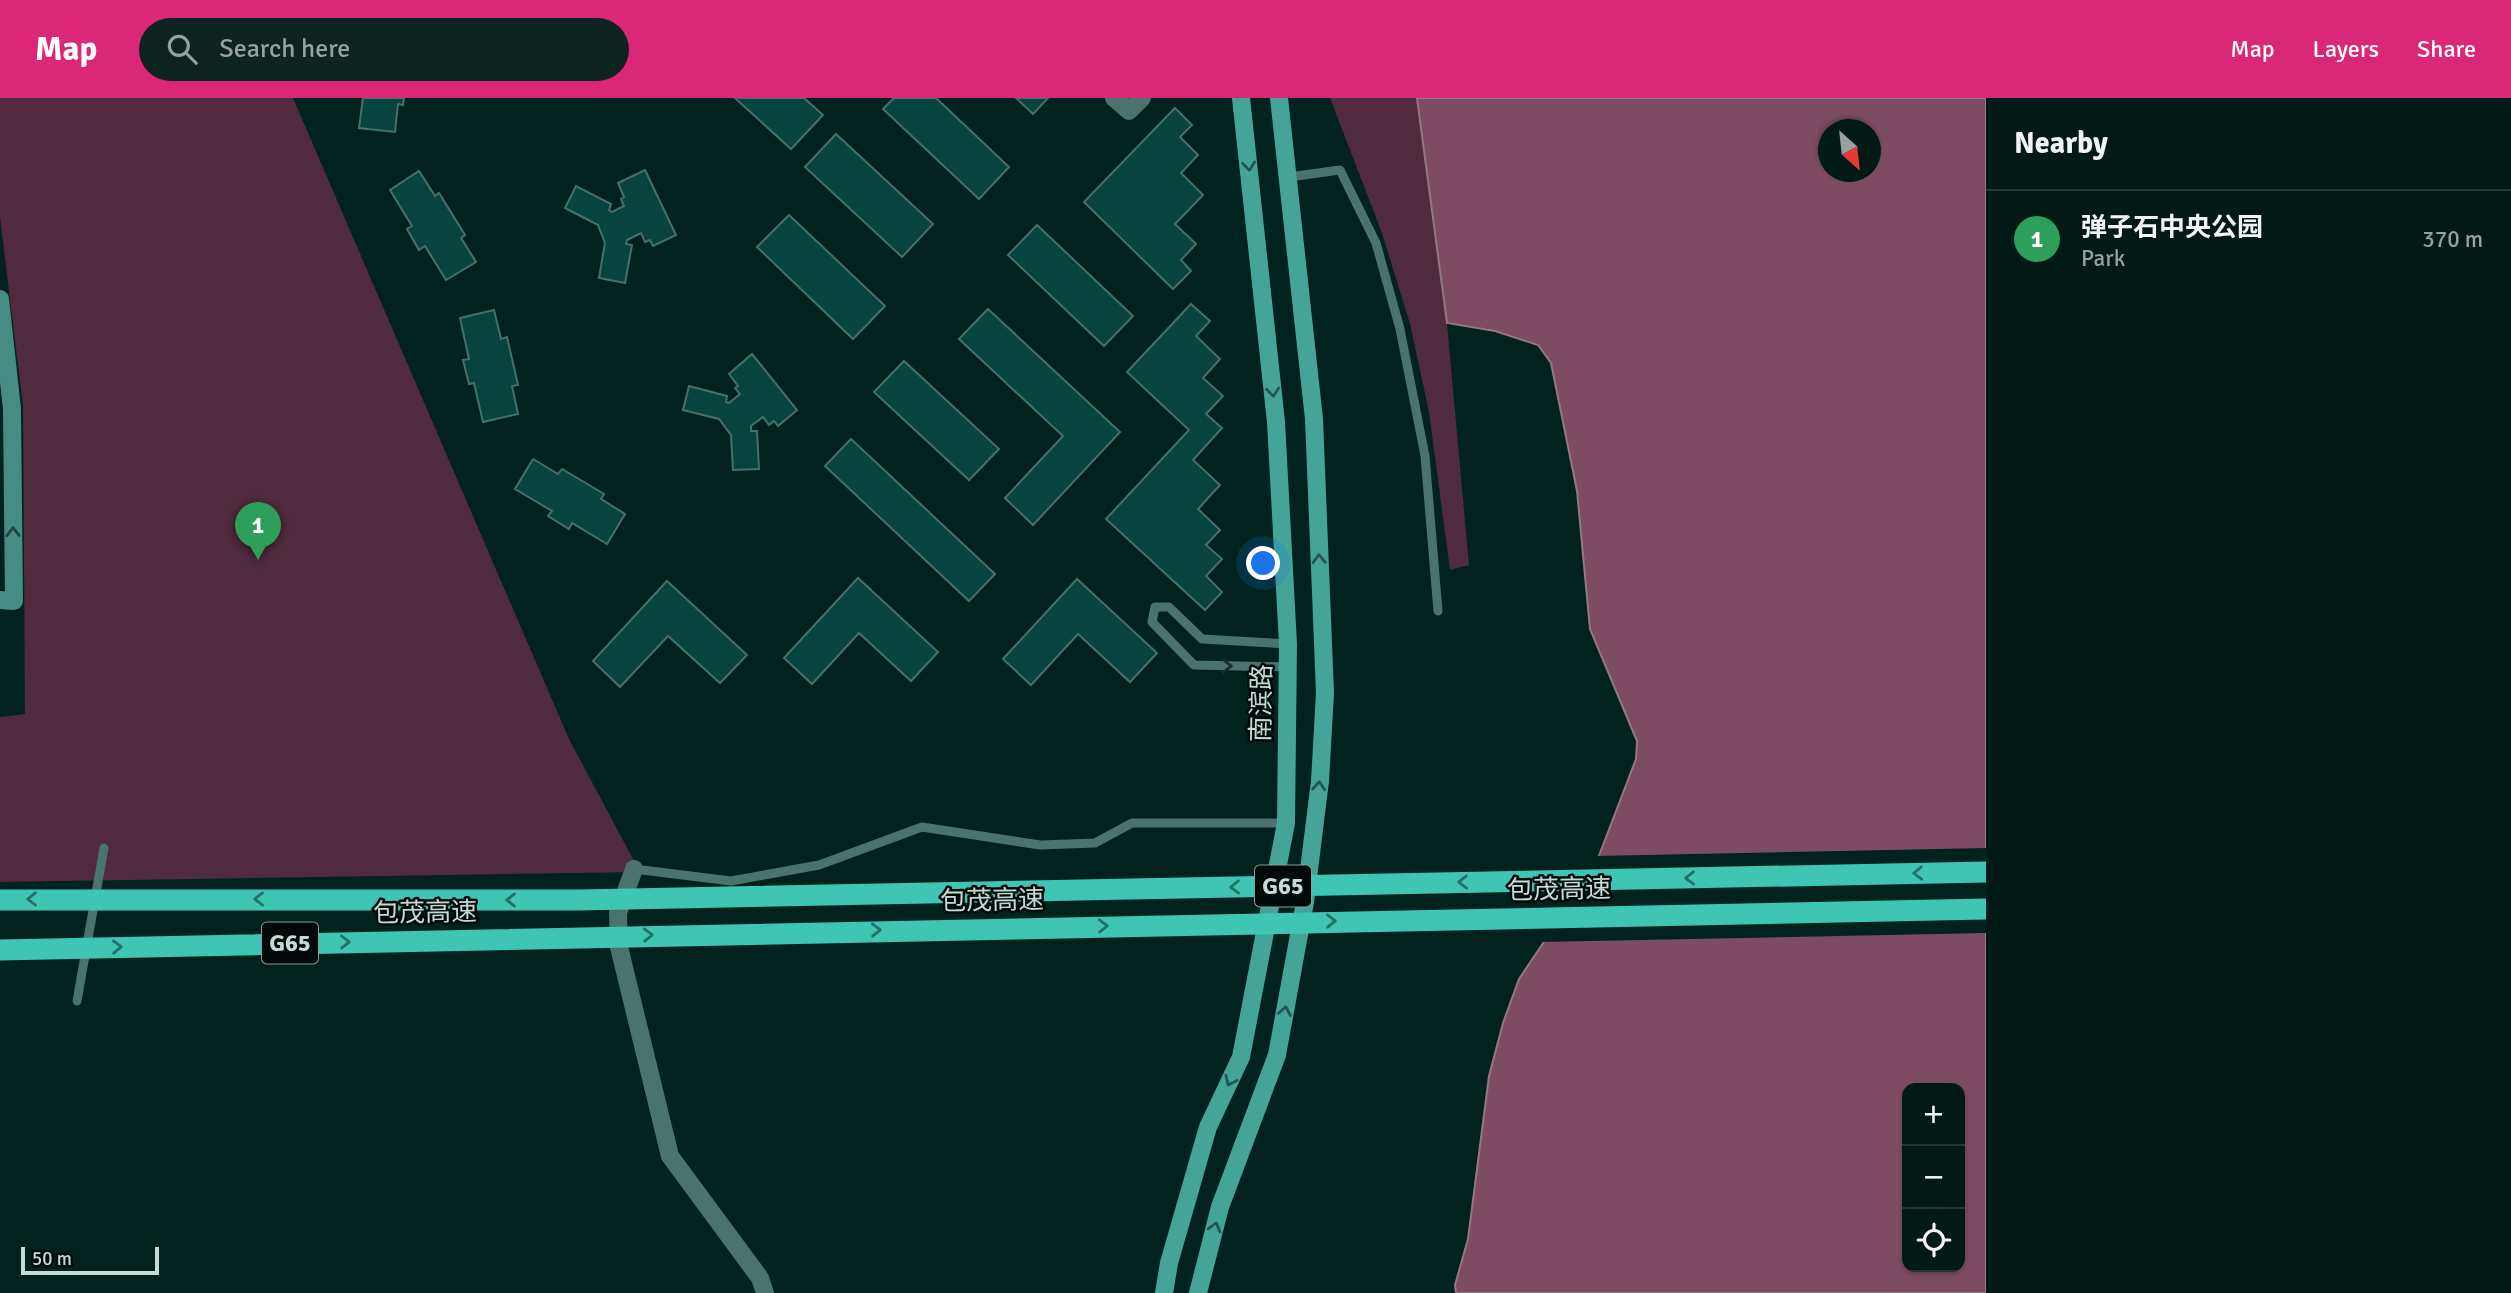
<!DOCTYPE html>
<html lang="en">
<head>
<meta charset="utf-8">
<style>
  body { margin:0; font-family:Signika,"Noto Sans SC",sans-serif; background:#0c231f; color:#f1f3f6 }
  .controls { position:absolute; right:21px; bottom:21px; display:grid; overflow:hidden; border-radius:14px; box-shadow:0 2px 5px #0004 }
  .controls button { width:63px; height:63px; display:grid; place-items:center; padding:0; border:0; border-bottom:2px solid #233835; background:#021a16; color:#f1f3f6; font:35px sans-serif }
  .compass { position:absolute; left:1818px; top:21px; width:63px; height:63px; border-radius:50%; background:#021a16; box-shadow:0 2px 5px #0004; rotate:153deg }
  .scale { position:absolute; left:21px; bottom:18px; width:138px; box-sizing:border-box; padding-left:7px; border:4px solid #c4dad5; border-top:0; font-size:19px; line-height:24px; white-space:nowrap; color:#c4dad5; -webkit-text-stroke:5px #000a08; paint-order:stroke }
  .you { position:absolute; left:1264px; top:466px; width:24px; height:24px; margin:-18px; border:5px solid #fff; border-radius:50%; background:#1a73e8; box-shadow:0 0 0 10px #1a73e833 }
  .badge { display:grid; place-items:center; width:46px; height:46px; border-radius:50%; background:#db2777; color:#fff; font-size:23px; font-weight:700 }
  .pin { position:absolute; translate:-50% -58px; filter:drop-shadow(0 2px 4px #0008) }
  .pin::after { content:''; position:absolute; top:37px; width:24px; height:21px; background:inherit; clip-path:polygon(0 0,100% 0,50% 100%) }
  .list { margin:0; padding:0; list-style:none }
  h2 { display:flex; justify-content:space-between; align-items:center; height:91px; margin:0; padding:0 28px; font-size:30px }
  h2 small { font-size:23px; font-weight:400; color:#96a1a1 }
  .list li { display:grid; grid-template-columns:46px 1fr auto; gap:21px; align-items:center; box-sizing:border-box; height:98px; padding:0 28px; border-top:2px solid #233835 }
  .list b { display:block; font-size:26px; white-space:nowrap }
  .list p { margin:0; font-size:23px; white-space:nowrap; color:#96a1a1 }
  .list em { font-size:23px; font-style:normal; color:#96a1a1 }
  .icon { flex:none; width:38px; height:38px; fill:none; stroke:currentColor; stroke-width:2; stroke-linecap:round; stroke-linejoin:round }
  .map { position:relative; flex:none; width:1986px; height:1195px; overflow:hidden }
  header { display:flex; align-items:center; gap:42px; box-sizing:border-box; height:98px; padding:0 35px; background:#db2777; color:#fff }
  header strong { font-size:33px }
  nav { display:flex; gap:38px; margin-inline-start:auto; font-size:24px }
  .search { width:490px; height:63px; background:#0c231f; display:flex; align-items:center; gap:18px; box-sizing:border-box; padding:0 24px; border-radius:38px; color:#96a1a1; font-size:26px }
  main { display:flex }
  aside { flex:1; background:#021a16 }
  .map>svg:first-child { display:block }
  .green { fill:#502a3d }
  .water { fill:#7d4c63; stroke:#927785; stroke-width:2; fill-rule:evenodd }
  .pier { fill:#02221e }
  .building { fill:#06443d; stroke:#467069; stroke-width:2 }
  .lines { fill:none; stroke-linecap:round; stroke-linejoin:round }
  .lane { stroke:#49736c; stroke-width:9 }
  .street { stroke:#49736c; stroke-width:18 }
  .secondary { stroke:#468c82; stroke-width:18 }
  .primary { stroke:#43a497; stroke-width:18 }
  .highway { stroke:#3fc5b4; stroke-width:21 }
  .oneway { stroke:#225750 }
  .oneway2 { stroke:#20443f }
  .oneway3 { stroke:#1a2f2b }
  .oneway4 { stroke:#237167 }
  .labels { text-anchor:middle; stroke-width:5; stroke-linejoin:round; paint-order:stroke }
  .shield { fill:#000a08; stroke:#899c98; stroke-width:2 }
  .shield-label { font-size:24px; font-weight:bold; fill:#c4dad5 }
  .street-label { font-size:26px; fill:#c4dad5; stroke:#000a08 }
</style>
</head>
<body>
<header>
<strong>Map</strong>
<div class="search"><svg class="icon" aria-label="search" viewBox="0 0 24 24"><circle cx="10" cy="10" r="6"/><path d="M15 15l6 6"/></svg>Search here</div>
<nav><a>Map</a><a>Layers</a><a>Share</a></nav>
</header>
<main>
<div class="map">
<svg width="1986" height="1195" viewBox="0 0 1986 1195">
  <rect width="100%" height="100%" fill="#02221e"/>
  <g class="green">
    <path d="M 0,0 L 293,0 L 569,641 L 640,774 L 0,784 L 0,619 L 25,616 L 23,308 L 0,119 Z"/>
    <path d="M 1330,0 L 1417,0 L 1447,225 L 1469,467 L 1450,472 L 1429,314 L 1410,226 L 1382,135 Z"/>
  </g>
  <path class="water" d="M 1417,0 L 1986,0 L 1986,1195 L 1456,1195 L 1455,1187 L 1468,1141 L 1489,978 L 1503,925 L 1519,881 L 1595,768 L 1636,661 L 1637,643 L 1590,531 L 1577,393 L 1551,265 L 1538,247 L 1495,233 L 1447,225 ZM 1828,32 L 1870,32 L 1870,74 L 1828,74 ZM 1907,990 L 1960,990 L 1960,1169 L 1907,1169 Z"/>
  <path class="pier" d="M 1986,750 L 1986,835 L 1539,844 L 1595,758 Z"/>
  <g class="building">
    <path d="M 363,0 L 404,0 L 403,7 L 398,6 L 395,34 L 359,30 Z"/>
    <path d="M 735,0 L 804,0 L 823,17 L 791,51 Z"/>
    <path d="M 894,0 L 936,0 L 1009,69 L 979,101 L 883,11 Z"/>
    <path d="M 1016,0 L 1048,0 L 1033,16 Z"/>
    <path d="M 1175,10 L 1192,27 L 1180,39 L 1198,57 L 1181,75 L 1203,97 L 1175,126 L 1196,146 L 1181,162 L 1191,173 L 1173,191 L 1084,104 Z"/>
    <path d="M 836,36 L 933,126 L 902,159 L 805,69 Z"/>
    <path d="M 645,72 L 676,137 L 653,148 L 650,142 L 645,144 L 641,135 L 627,142 L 626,146 L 632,147 L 625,185 L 599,180 L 605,145 L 598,127 L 565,110 L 576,88 L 611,106 L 609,112 L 612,114 L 624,108 L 621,101 L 624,99 L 618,85 Z"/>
    <path d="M 419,73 L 435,98 L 439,95 L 465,137 L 461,140 L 476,164 L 446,182 L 425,148 L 419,152 L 407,131 L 412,128 L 390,92 Z"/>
    <path d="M 789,117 L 885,208 L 853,241 L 757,149 Z"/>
    <path d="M 1037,127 L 1133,218 L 1104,248 L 1008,157 Z"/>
    <path d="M 1191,206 L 1210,223 L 1196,238 L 1220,261 L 1203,280 L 1223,298 L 1206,316 L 1222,330 L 1193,362 L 1220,387 L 1198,411 L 1220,432 L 1206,447 L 1222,461 L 1206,478 L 1222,494 L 1205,512 L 1106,421 L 1189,332 L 1127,274 Z"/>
    <path d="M 988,211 L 1120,334 L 1033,427 L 1005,400 L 1063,338 L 959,241 Z"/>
    <path d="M 494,212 L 501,241 L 507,239 L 518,287 L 512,288 L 518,316 L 483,324 L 474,285 L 469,286 L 463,262 L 469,261 L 460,220 Z"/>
    <path d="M 752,256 L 797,312 L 778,328 L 774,323 L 769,327 L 763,319 L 751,328 L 751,333 L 757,333 L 759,371 L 733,372 L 731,337 L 719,321 L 683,312 L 689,288 L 727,298 L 726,304 L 729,305 L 740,296 L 735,290 L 738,288 L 729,276 Z"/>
    <path d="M 904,263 L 999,351 L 969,382 L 874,294 Z"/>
    <path d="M 851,341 L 995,476 L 969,503 L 825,368 Z"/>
    <path d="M 533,361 L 558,376 L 562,371 L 604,396 L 601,401 L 625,416 L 607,446 L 572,425 L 569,431 L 548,418 L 552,413 L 515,391 Z"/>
    <path d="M 858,480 L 938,554 L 911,583 L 859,535 L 812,586 L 784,560 Z"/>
    <path d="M 1077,481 L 1157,555 L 1130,584 L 1078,536 L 1031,587 L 1003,561 Z"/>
    <path d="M 667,483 L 747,557 L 720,585 L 668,538 L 620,589 L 593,563 Z"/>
  </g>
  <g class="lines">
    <g class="lane">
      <path d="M 1289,79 L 1340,72 L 1376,145 L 1400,231 L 1425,358 L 1438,513"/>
      <path d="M 1288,569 L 1194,567 L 1152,524 L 1155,509 L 1169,509 L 1202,541 L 1288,546"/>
      <path d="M 634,771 L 731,783 L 819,767 L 922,729 L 1040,747 L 1095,745 L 1132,725 L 1286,725"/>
      <path d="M 77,903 L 104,750"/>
    </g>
    <g class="street">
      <path d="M 1114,0 L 1129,13 L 1142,0"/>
      <path d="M 634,771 L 618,815 L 619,849 L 670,1058 L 760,1180 L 765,1195"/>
    </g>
    <path class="secondary" d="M 0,201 L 12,311 L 14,503 L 0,502"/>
    <g class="primary">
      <path d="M 1164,1195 L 1169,1165 L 1208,1029 L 1241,959 L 1286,725 L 1288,546 L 1276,324 L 1241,0"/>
      <path d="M 1198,1195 L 1220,1109 L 1277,957 L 1305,804 L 1320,683 L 1325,595 L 1314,321 L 1279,0"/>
    </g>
    <g class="highway">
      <path d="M 0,802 L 579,802 L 1986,774"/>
      <path d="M 0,852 L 1986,811"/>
    </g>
  </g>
  <defs><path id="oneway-chevron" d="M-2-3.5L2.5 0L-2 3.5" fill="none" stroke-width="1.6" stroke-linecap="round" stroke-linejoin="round" transform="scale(1.75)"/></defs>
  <g class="oneway">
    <use href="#oneway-chevron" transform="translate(1249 68) rotate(84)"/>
    <use href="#oneway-chevron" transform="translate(1273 294) rotate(84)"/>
    <use href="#oneway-chevron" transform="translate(1319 461) rotate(-92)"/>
    <use href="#oneway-chevron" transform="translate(1319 688) rotate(-86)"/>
    <use href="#oneway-chevron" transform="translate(1285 913) rotate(-80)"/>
    <use href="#oneway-chevron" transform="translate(1230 983) rotate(115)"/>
    <use href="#oneway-chevron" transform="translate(1215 1129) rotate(-76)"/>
  </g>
  <use class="oneway2" href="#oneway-chevron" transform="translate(13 434) rotate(-91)"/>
  <use class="oneway3" href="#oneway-chevron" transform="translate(1227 568) rotate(1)"/>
  <g class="oneway4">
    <use href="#oneway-chevron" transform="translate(1918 775) rotate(179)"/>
    <use href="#oneway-chevron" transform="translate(1690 780) rotate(179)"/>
    <use href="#oneway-chevron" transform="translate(1463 784) rotate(179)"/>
    <use href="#oneway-chevron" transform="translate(1235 789) rotate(179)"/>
    <use href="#oneway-chevron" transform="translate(32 801) rotate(179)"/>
    <use href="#oneway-chevron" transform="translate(259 801) rotate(-180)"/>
    <use href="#oneway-chevron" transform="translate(511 802) rotate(-180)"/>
    <use href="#oneway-chevron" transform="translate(1331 823) rotate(-1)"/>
    <use href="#oneway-chevron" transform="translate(1103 828) rotate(-1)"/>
    <use href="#oneway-chevron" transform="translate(876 832) rotate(-1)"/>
    <use href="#oneway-chevron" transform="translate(648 837) rotate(-1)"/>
    <use href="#oneway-chevron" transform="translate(345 844) rotate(-1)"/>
    <use href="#oneway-chevron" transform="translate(117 849) rotate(-1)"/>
  </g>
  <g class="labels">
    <g class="shield">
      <rect x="1255" y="767.5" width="56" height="41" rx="5"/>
      <rect x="262" y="824.5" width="56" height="41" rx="5"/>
    </g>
    <g class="shield-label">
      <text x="1283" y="796">G65</text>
      <text x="290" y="853">G65</text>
    </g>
    <g class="street-label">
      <text transform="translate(1261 605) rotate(-89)" y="9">南滨路</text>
      <text transform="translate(1559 791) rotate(-1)" y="9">包茂高速</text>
      <text transform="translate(992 802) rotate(-1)" y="9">包茂高速</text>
      <text transform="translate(425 814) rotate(-1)" y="9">包茂高速</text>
    </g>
  </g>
</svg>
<div class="controls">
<button>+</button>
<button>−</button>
<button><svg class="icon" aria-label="locate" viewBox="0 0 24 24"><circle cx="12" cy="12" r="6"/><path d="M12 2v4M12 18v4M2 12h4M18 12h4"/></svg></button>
</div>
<svg class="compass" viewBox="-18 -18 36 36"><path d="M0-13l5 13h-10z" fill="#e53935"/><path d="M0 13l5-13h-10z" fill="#96a1a1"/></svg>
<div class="scale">50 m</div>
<div class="you"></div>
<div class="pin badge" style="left:258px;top:462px;background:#2e9e5b">1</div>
</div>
<aside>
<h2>Nearby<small></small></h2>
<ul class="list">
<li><span class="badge" style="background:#2e9e5b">1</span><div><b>弹子石中央公园</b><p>Park</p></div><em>370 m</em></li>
</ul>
</aside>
</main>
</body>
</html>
